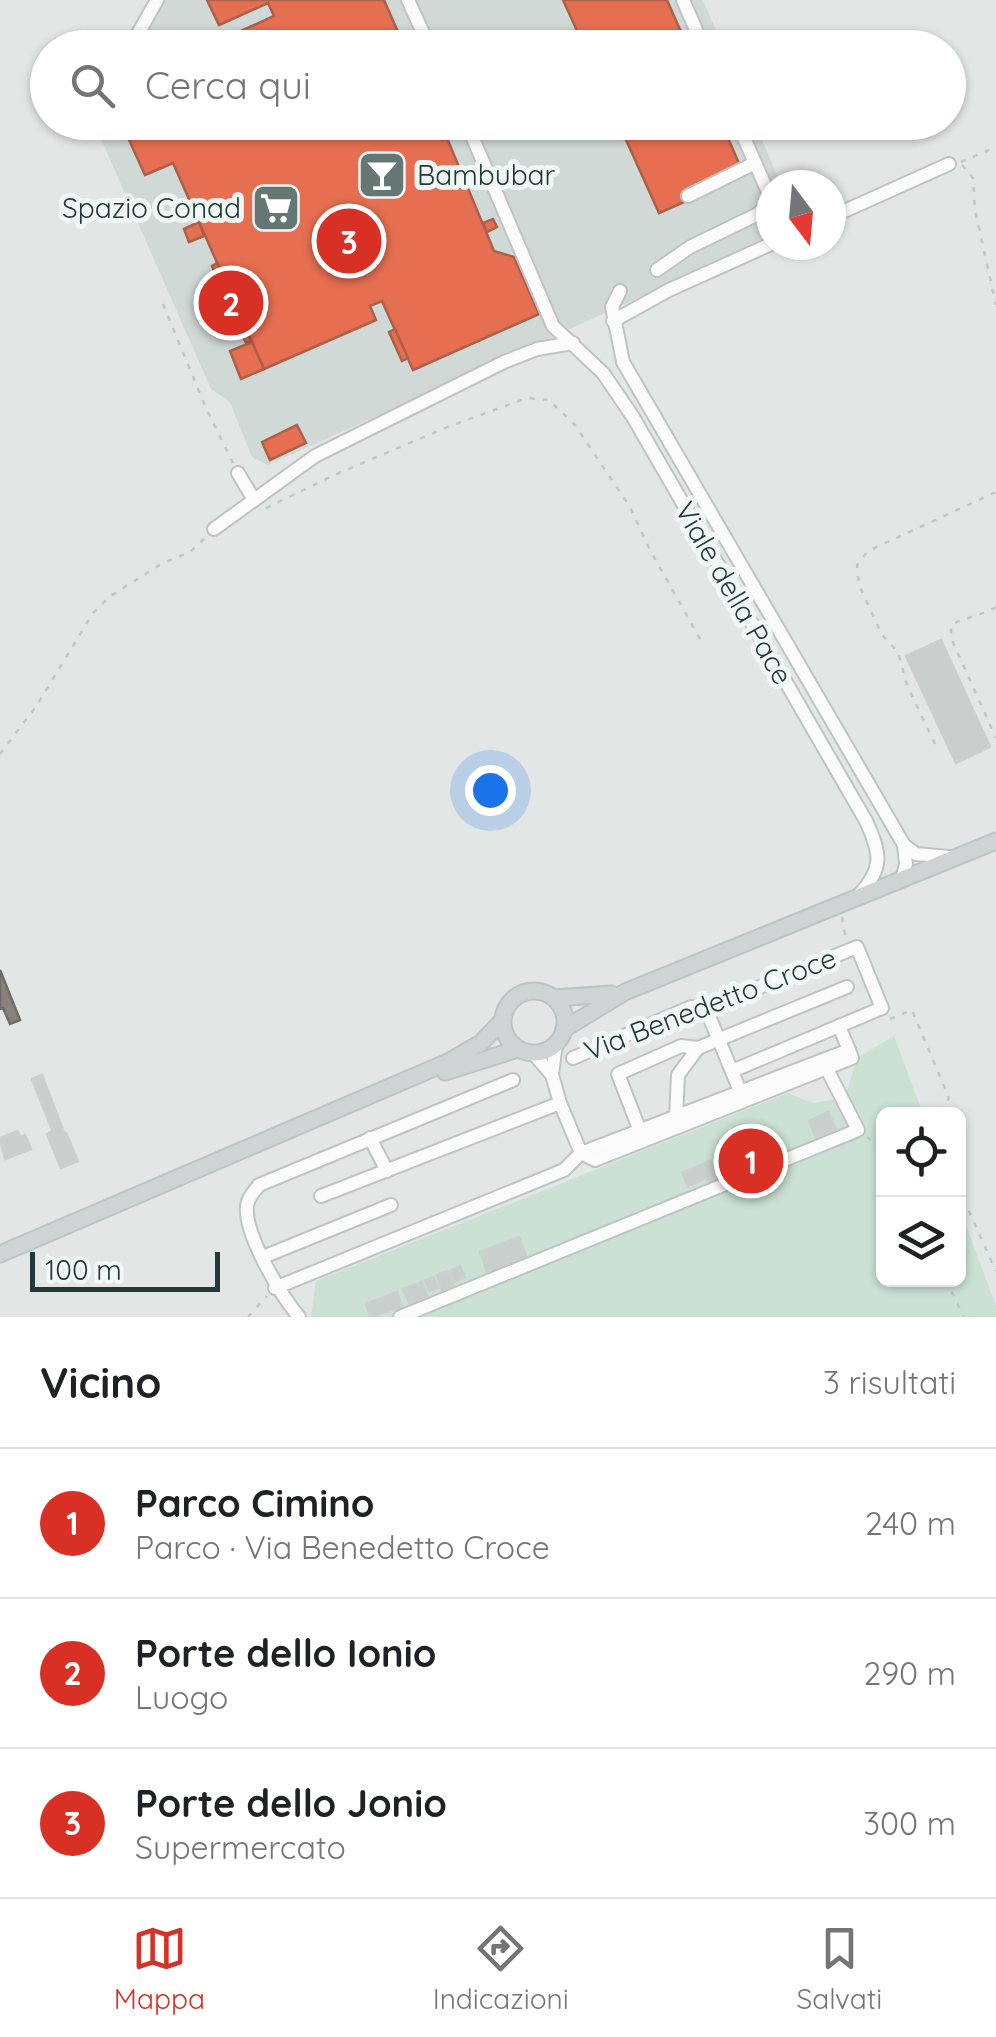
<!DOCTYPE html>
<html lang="it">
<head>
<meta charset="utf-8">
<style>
  body { margin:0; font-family:Quicksand,sans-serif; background:#f6f6f6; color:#202124 }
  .controls { position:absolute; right:30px; bottom:30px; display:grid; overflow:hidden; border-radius:15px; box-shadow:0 2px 8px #0004 }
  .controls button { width:90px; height:90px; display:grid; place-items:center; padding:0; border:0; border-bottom:2px solid #e0e0e0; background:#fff; color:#202124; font:50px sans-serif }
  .compass { position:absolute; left:756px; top:170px; width:90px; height:90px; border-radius:50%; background:#fff; box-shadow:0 2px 8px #0004; rotate:164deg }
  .scale { position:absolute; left:30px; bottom:25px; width:190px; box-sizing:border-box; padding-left:10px; border:5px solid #213a37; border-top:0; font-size:28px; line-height:35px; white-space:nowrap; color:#213a37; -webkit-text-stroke:8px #f0f7f4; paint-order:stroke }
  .you { position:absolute; left:490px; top:790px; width:35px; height:35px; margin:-25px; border:8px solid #fff; border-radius:50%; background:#1a73e8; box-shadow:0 0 0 15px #1a73e833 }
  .badge { display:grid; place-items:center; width:65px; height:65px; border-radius:50%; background:#d93025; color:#fff; font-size:32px; font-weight:700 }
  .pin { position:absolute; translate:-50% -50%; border:5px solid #fff; box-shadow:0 2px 10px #0006 }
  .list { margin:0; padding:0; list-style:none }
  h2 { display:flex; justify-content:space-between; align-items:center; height:130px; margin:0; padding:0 40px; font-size:42px }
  h2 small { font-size:32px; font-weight:400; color:#757577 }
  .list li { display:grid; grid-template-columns:65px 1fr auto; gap:30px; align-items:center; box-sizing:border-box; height:150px; padding:0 40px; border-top:2px solid #e0e0e0 }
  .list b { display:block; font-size:38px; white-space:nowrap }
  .list p { margin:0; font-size:32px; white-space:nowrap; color:#757577 }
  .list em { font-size:32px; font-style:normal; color:#757577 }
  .icon { flex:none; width:55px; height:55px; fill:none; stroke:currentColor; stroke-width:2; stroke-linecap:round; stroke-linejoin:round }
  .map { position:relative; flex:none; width:996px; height:1317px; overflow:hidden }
  .search { position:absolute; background:#fff; box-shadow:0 2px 8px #0004; left:30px; right:30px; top:30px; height:110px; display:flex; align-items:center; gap:25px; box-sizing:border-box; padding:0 35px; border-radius:55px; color:#757577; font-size:38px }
  .sheet { height:580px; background:#fff }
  nav { display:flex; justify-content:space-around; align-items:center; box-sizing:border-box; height:140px; border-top:2px solid #e0e0e0; background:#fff; font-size:28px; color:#757577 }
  nav a { display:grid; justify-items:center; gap:5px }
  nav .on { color:#d93025 }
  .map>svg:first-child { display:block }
  .built { fill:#d0d9d6 }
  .green { fill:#cbe1d4 }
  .shops { fill:#e76f51; stroke:#ac5f49; stroke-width:2.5 }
  .industry { fill:#8a817c; stroke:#6a6c67; stroke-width:2.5 }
  .building { fill:#c9cfcd; stroke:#cbd0cf; stroke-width:2.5 }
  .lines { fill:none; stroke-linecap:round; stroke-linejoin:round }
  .minor-casing { stroke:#bfc4c3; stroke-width:16 }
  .major-casing { stroke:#bcc4c3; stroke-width:19 }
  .path { stroke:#bfc8c6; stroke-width:2.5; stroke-dasharray:5 8; stroke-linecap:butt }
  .minor { stroke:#fbfbfb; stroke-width:12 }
  .major { stroke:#cdd4d3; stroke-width:15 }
  .labels { text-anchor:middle; stroke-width:10; stroke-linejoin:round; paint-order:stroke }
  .poi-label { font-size:28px; fill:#213a37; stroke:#f0f7f4; text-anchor:start }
  .street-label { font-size:28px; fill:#213a37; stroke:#f0f7f4 }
</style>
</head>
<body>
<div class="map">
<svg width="996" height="1317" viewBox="0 0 996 1317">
  <rect width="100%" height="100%" fill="#e2e7e6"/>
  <g class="built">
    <path d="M 148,0 L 703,0 L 723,47 L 123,48 L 129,43 Z"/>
    <path d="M 94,123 L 755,123 L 781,185 L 771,185 L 771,238 L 268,465 L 252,457 L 230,402 L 211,389 Z"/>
  </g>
  <path class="green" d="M 894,1036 L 923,1114 L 884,1114 L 884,1280 L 958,1280 L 959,1207 L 996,1306 L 996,1317 L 311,1317 L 316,1281 L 788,1093 L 813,1103 L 845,1098 L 857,1058 Z"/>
  <g class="shops">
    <path d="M 207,0 L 384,0 L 405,48 L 203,48 L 274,16 L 268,3 L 219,25 Z"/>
    <path d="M 563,0 L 667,0 L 688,48 L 585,48 Z"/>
    <path d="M 121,122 L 445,122 L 438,131 L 442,140 L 447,138 L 494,251 L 514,257 L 539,314 L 413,370 L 382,301 L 370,306 L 376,320 L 264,369 L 173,163 L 145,175 Z"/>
    <path d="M 618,122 L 721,122 L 741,168 L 689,200 L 659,213 Z"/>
    <path d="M 493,219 L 497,227 L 487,232 L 483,223 Z"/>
    <path d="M 199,222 L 204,236 L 189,242 L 184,229 Z"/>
    <path d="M 217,263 L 251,341 L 246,343 L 212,266 Z"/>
    <path d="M 395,329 L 408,358 L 402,361 L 389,332 Z"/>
    <path d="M 252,342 L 264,369 L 241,379 L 230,351 Z"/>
    <path d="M 297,425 L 306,443 L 270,460 L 262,442 Z"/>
  </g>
  <path class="industry" d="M 0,970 L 20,1020 L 10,1024 L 3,1008 L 0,1009 Z"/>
  <g class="building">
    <path d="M 941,640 L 990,747 L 956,763 L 906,656 Z"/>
    <path d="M 42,1075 L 64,1133 L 55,1137 L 32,1079 Z"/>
    <path d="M 828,1112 L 836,1129 L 816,1137 L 809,1121 Z"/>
    <path d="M 18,1131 L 20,1137 L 25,1135 L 31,1149 L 5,1159 L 0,1138 Z"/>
    <path d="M 53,1131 L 55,1137 L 66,1133 L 78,1161 L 61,1168 L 47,1134 Z"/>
    <path d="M 710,1161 L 717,1179 L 708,1183 L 706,1178 L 688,1186 L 682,1173 Z"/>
    <path d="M 519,1237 L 527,1259 L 488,1274 L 480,1252 Z"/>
    <path d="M 460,1266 L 465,1277 L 454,1282 L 450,1271 Z"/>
    <path d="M 447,1271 L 453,1285 L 442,1290 L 437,1275 Z"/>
    <path d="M 434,1277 L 438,1288 L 429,1291 L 425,1280 Z"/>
    <path d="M 422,1282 L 427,1296 L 409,1303 L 403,1289 Z"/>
    <path d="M 397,1292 L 402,1306 L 371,1317 L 366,1304 Z"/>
  </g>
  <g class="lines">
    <g class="minor-casing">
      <g id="minor">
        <path d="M 408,0 L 430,48"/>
        <path d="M 683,0 L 704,48"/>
        <path d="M 130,48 L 157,0"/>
        <path d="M 466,122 L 553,326 L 603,373 L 633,417 L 866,821 C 881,854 884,868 858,896"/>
        <path d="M 688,196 L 755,163"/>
        <path d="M 831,217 L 949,164"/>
        <path d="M 657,270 L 690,247 L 758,214 L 768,204 L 768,192 L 737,122"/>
        <path d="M 620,291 L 612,307 L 623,362 L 904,845 L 916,854 L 949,857"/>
        <path d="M 613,321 L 669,290 L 771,244"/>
        <path d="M 238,473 L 254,500"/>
        <path d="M 214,529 L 315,456 L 504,362 L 537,349 L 573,343"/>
        <path d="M 902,879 L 906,864 L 904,845"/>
        <path d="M 706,1009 L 740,1091"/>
        <path d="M 556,1043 L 552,1075 L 560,1103 L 581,1153 L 595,1160 L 852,1058 L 849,1050"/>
        <path d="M 533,1053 L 552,1075"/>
        <path d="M 573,1058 L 691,1007 L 706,1009 L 857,947 L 882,1008 L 732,1071"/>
        <path d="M 676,1118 L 678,1075 L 698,1048 L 847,987"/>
        <path d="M 640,1131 L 618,1074 L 681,1046 L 698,1048"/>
        <path d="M 370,1138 L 387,1171"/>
        <path d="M 321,1196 L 560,1103"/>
        <path d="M 263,1257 L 391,1205"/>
        <path d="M 275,1288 L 564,1170 L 581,1153 L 849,1050 L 839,1026"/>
        <path d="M 299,1317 C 281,1295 244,1235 247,1206 C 248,1197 254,1192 259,1185 L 513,1080"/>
        <path d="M 400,1317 L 858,1130 L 827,1069"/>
      </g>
    </g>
    <g class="major-casing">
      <g id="major">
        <circle cx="534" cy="1022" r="31"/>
        <path d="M 554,998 L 611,994"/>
        <path d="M 564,1029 L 625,992 L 996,841"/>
        <path d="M 445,1072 L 518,1049"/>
        <path d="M 0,1254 L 448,1062 L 481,1043 L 502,1021"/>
      </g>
    </g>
    <g class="path">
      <path d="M 961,162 L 996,147"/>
      <path d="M 962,165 L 973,178 L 975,210 L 996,305"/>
      <path d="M 163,304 L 206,408 L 233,463"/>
      <path d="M 266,508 L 339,473 L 445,428 L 527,398 L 549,400 L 575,425 L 630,507 L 650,550 L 704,646"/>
      <path d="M 996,607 C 981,616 965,617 951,625 L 951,638 L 996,738"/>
      <path d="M 935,744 L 907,685 L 898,652 L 882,635 L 859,585 L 857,565 L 868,551 L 996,492"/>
      <path d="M 0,754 L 37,705 L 93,613 L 109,597 L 163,563 L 190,552 L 204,539"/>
      <path d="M 842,917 L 846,939"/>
      <path d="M 890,1019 L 912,1010 L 949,1098 L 939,1114"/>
      <path d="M 867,1137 L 884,1152"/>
      <path d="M 958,1187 L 996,1271"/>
      <path d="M 946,1280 L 964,1317"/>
      <path d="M 248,1317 L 267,1296"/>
    </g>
    <use href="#minor" class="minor"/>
    <use href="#major" class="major"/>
  </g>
  <defs>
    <g id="bar-square" transform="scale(2.5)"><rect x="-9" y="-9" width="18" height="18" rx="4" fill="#657774" stroke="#f0f7f4"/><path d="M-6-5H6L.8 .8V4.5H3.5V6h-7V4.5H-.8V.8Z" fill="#fff"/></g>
    <g id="supermarket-square" transform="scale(2.5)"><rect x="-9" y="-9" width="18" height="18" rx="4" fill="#657774" stroke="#f0f7f4"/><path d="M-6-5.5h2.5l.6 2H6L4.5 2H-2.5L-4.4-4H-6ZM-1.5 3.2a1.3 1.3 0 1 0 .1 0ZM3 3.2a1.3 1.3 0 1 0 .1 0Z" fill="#fff"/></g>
  </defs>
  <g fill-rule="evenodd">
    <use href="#bar-square" x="382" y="175"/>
    <use href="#supermarket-square" x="276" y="208"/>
  </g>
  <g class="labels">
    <g class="poi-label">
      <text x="417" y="185">Bambubar</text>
      <text x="241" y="218" text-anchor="end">Spazio Conad</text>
    </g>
    <g class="street-label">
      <text transform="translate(734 593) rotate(60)" y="10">Viale della Pace</text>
      <text transform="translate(710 1004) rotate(-21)" y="10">Via Benedetto Croce</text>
    </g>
  </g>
</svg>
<div class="controls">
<button><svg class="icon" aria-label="locate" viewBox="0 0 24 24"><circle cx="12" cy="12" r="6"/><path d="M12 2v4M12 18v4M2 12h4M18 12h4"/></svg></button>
<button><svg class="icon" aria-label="layers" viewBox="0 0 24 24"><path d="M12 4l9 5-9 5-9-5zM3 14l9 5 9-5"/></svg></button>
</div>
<svg class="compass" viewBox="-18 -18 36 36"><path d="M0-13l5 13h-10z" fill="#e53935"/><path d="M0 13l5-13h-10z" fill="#757577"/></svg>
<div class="scale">100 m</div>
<div class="you"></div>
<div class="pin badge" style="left:751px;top:1161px">1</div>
<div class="pin badge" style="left:231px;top:303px">2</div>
<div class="pin badge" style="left:349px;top:241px">3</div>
<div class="search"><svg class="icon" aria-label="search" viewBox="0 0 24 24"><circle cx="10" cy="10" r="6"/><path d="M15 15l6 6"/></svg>Cerca qui</div>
</div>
<section class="sheet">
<h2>Vicino<small>3 risultati</small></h2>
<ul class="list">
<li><span class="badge">1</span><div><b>Parco Cimino</b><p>Parco · Via Benedetto Croce</p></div><em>240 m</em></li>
<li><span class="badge">2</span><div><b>Porte dello Ionio</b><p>Luogo</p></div><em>290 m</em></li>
<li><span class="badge">3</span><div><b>Porte dello Jonio</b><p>Supermercato</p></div><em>300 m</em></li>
</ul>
</section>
<nav>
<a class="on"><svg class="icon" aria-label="map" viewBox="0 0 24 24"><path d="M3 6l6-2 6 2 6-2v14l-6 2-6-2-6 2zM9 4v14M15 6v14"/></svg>Mappa</a>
<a><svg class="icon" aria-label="directions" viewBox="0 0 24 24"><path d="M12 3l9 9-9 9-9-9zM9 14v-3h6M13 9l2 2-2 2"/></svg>Indicazioni</a>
<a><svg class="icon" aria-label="saved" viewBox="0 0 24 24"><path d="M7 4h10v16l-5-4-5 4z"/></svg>Salvati</a>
</nav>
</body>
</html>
